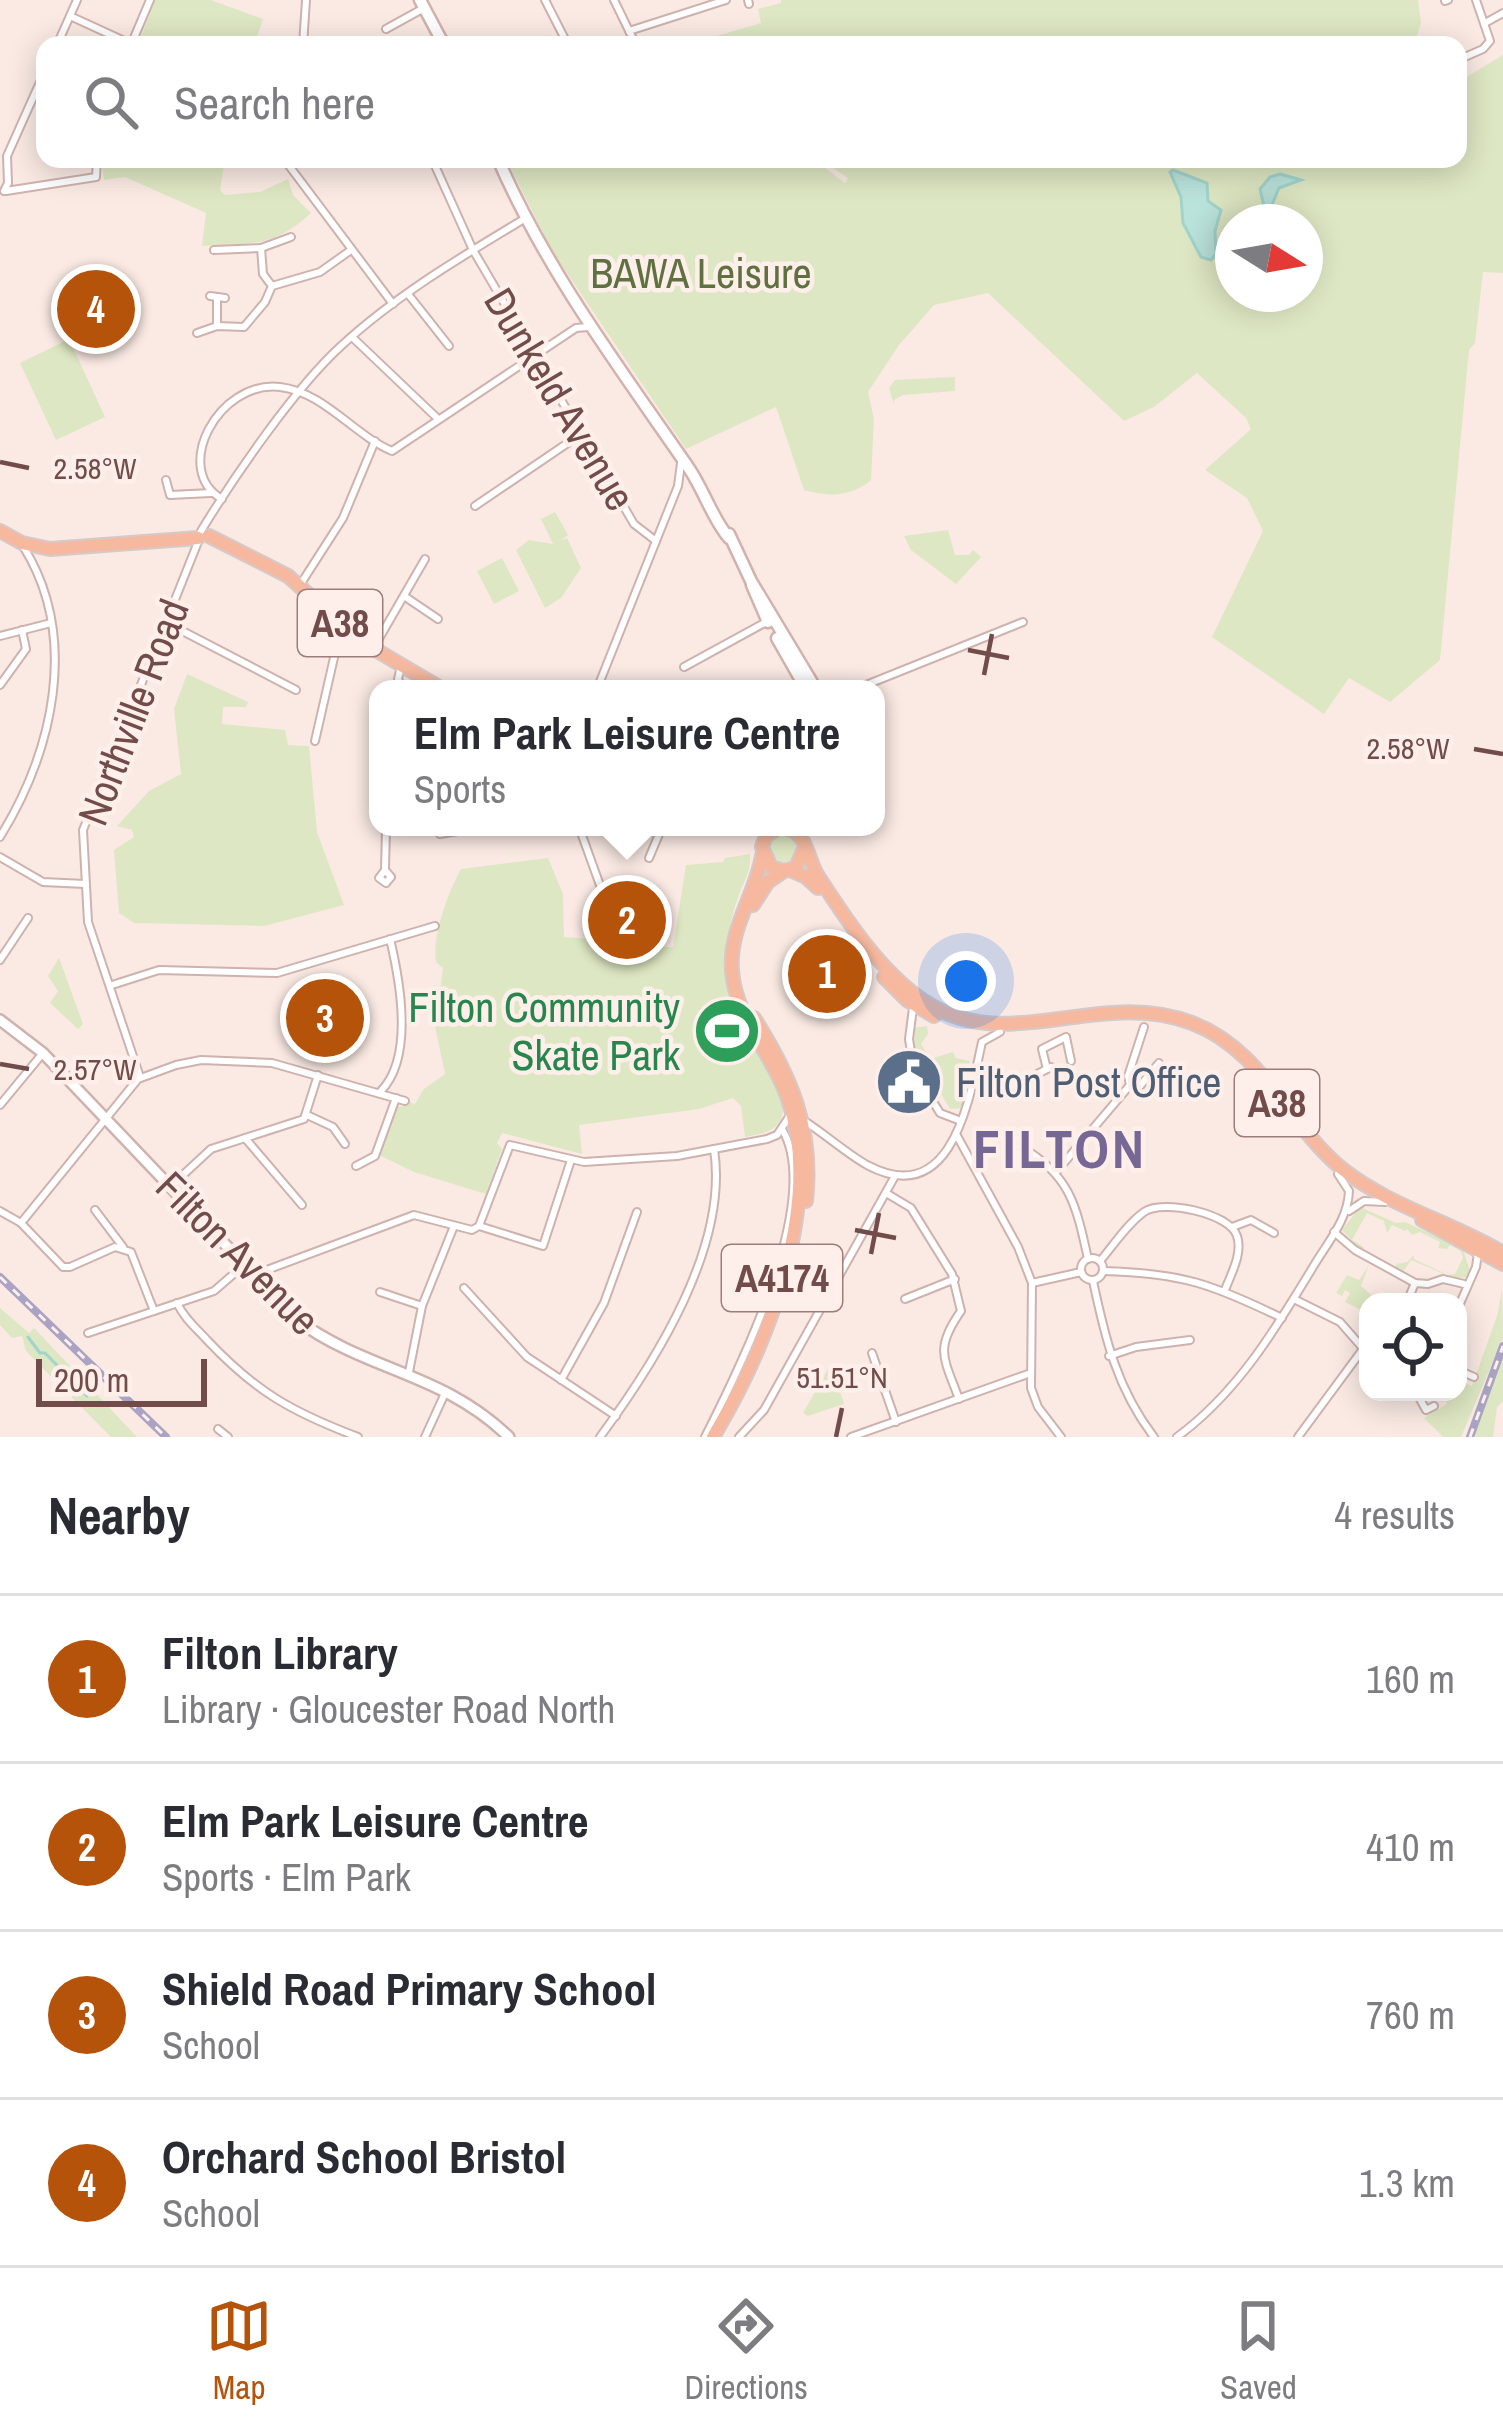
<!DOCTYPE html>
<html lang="en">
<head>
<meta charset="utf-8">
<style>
  body { margin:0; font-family:"Archivo Narrow",sans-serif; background:#f7f7f7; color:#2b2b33 }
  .controls { position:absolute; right:36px; bottom:36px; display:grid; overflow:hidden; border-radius:24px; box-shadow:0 6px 30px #0003 }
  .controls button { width:108px; height:108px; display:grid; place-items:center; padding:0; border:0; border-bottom:3px solid #e1e1e2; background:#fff; color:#2b2b33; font:60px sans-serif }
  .compass { position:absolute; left:1215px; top:204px; width:108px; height:108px; border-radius:50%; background:#fff; box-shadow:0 6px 30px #0003; rotate:101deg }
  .scale { position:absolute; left:36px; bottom:30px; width:171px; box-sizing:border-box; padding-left:12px; border:6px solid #724c4b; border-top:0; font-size:33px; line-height:42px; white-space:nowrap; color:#724c4b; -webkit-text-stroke:9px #feefea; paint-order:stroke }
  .you { position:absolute; left:966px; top:981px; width:42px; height:42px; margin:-30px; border:9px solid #fff; border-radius:50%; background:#1a73e8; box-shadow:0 0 0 18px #1a73e833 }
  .badge { display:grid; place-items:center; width:78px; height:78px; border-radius:50%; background:#b45309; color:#fff; font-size:39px; font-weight:700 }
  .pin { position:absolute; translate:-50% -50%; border:6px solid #fff; box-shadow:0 3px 12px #0006 }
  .popup { position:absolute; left:369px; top:680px; width:516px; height:156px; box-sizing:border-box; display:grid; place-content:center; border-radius:24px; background:#fff; filter:drop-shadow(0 3px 9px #0005); font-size:39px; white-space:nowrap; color:#7c7c81 }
  .popup b { font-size:45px; color:#2b2b33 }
  .popup::after { content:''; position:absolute; left:50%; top:100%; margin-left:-24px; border:24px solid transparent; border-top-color:#fff }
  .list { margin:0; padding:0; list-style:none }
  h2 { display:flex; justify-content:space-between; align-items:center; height:156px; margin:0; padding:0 48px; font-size:51px }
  h2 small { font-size:39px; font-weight:400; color:#7c7c81 }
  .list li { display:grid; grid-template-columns:78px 1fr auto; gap:36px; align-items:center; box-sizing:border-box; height:168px; padding:0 48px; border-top:3px solid #e1e1e2 }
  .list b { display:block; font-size:45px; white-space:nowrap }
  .list p { margin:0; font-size:39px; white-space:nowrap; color:#7c7c81 }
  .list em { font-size:39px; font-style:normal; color:#7c7c81 }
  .icon { flex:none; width:66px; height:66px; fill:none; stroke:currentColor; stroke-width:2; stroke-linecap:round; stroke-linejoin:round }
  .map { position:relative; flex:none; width:1503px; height:1437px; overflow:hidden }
  .search { position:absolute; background:#fff; box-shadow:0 6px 30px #0003; left:36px; right:36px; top:36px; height:132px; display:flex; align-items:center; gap:30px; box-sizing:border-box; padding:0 42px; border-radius:24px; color:#7c7c81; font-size:45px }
  .sheet { height:828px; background:#fff }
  nav { display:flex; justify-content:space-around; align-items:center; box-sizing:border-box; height:168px; border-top:3px solid #e1e1e2; background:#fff; font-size:33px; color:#7c7c81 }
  nav a { display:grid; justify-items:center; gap:6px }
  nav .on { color:#b45309 }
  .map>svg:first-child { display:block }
  .green { fill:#dee7c3; fill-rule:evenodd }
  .water { fill:#bae3db; stroke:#a1d4cb; stroke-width:3 }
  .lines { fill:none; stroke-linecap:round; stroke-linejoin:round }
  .stream { stroke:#a1d4cb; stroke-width:3 }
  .minor-casing { stroke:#ceb2ae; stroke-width:10 }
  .tertiary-casing { stroke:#ceb2ae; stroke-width:14 }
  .secondary-casing { stroke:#d3b2ad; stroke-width:15 }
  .primary-casing { stroke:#d5c9c9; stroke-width:16 }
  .minor { stroke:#fff; stroke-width:6 }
  .tertiary { stroke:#fff; stroke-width:9 }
  .secondary { stroke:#fff; stroke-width:10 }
  .primary { stroke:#f6b9a0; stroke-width:12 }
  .rail-casing { stroke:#aaa3c3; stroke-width:8 }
  .rail { stroke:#feefea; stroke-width:3; stroke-dasharray:9; stroke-linecap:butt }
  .ticks { fill:none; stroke:#724c4b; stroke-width:4.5 }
  .labels { text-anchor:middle; stroke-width:9; stroke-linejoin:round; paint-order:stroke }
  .shield { fill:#feefea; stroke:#9c7d7b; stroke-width:3 }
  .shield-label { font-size:39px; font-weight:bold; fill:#724c4b }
  .park-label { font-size:42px; fill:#5f7141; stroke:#feefea }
  .street-label { font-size:42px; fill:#724c4b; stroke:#feefea }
  .leisure-label { font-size:42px; fill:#27864d; stroke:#feefea; text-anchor:end }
  .service-label { font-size:42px; fill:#4e5e75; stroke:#feefea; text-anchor:start }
  .district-label { font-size:54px; font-weight:bold; letter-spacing:3px; fill:#766795; stroke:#feefea }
  .ticks-label { font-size:30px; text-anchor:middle; fill:#724c4b; stroke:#feefea; stroke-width:9; stroke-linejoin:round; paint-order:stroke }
</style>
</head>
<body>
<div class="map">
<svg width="1503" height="1437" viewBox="0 0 1503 1437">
  <rect width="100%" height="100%" fill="#fbeae4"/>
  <g class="green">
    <path d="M 155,0 L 211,0 L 263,19 L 254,45 L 138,45 Z"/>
    <path d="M 781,0 L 1418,0 L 1421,23 L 1414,45 L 686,45 L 761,23 L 758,9 L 781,3 Z"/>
    <path d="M 1503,55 L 1503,273 L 1483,272 L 1475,343 L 1469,350 L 1440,660 L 1390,702 L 1349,678 L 1324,714 L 1212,637 L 1263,531 L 1247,498 L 1205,470 L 1251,429 L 1246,418 L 1197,373 L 1154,407 L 1124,421 L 988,293 L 934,305 L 899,345 L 868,392 L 874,419 L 871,480 C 852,497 828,497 804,490 L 776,407 L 686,449 L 552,251 L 506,159 L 813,159 L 845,183 L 848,178 L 820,159 L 1458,159 L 1458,82 ZM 1233,222 L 1305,222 L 1305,294 L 1233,294 Z"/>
    <path d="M 101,159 L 225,159 L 220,190 L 225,195 L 260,192 L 288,179 L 293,195 L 311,213 C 274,248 250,243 202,246 L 206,213 L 125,177 L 104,180 Z"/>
    <path d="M 69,339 L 105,417 L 56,440 L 20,363 Z"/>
    <path d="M 955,377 L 955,391 L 903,395 L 894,400 L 894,405 L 889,388 L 895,380 Z"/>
    <path d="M 555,512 L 568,535 L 560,541 L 567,538 L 581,568 L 561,598 L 545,608 L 516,550 L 529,540 L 553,544 L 541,519 Z"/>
    <path d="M 948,530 L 955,555 L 969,555 L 973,550 L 981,557 L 956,584 L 911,550 L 904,536 Z"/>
    <path d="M 502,558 L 519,591 L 494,604 L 477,571 Z"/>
    <path d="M 187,674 L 248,702 L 246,707 L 223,707 L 222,724 L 285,730 L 288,745 L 309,746 L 317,832 L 344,905 L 264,926 L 134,923 L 119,913 L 114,850 L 134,837 L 132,830 L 117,826 L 149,791 L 181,774 L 174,709 Z"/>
    <circle cx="783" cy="849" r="13"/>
    <path d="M 750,854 C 751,869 747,876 741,889 C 731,915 722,953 727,980 C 735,1025 782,1066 783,1107 C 783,1131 765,1133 745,1137 L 741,1106 L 733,1098 L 699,1109 L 579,1125 L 582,1154 L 502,1133 L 497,1143 L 502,1149 L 486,1194 L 414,1172 L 379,1155 L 396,1107 L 404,1106 L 407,1101 L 415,1104 L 424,1089 L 445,1074 L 435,1027 L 443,968 L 436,962 C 432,936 448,892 461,869 L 548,858 L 563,894 L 564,937 L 592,939 L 599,947 L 673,947 L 686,865 L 723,862 L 725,858 Z"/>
    <path d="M 59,958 L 83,1024 L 78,1029 L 50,1003 L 58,991 L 48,976 Z"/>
    <path d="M 927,1026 L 928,1034 L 921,1044 L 930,1059 L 953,1052 L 956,1058 L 970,1061 L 962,1108 L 950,1109 L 915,1050 L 914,1028 Z"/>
    <path d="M 1360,1207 L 1396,1223 L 1405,1222 L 1463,1249 L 1470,1271 L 1468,1277 L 1454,1278 L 1411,1260 L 1402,1273 L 1396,1269 L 1396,1264 L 1407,1262 L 1414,1255 L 1414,1259 L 1448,1275 L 1455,1274 L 1463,1258 L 1461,1251 L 1450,1245 L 1447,1249 L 1438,1248 L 1440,1242 L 1420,1232 L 1412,1235 L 1407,1229 L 1405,1231 L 1392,1225 L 1387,1233 L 1384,1221 L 1367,1213 L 1352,1240 L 1364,1247 L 1362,1251 L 1342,1230 Z"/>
    <path d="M 1369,1265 L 1361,1286 L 1371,1295 L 1375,1290 L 1368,1300 L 1367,1320 L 1365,1312 L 1345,1302 L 1350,1293 L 1345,1290 L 1342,1296 L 1336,1293 L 1347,1275 L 1359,1280 Z"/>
    <path d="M 1502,1288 L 1503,1338 L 1461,1437 L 1443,1437 L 1424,1418 L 1447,1404 L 1443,1395 L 1438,1397 L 1436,1393 L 1459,1394 L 1465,1383 L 1472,1386 L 1498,1313 Z"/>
    <path d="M 0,1308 L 29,1333 L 34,1328 L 137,1437 L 111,1437 L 26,1351 L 22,1336 L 12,1338 L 0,1325 Z"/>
    <path d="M 1503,1355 L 1503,1401 L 1497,1407 L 1493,1437 L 1474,1437 Z"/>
    <path d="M 831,1364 L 844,1404 L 808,1416 L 803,1413 Z"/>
  </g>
  <g class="water">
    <path d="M 1173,170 L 1207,183 L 1208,201 L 1221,210 L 1215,231 L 1216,254 L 1211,260 L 1201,257 L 1183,223 L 1181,197 L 1170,172 Z"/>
    <path d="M 1280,174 L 1301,180 L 1279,188 L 1271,207 L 1264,207 L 1260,189 L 1270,177 Z"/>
  </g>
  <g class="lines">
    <path class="stream" d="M 28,1337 L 40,1353 L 45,1353 L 87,1396"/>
    <g class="minor-casing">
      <g id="minor">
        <path d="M 545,0 L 568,45"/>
        <path d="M 614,0 L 636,45"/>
        <path d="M 748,0 L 749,4"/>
        <path d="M 1445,1 L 1448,0"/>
        <path d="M 70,16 L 131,44"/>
        <path d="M 1485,23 L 1503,13"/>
        <path d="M 386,29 L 424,8"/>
        <path d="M 629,31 L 726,0"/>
        <path d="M 57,45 L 77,0"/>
        <path d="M 131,45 L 150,0"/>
        <path d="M 303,45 L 306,0"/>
        <path d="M 1458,60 L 1483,49 L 1490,41 L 1476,0"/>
        <path d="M 284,159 L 393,304"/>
        <path d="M 432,159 L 473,250 L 634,524 L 656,541"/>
        <path d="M 4,191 L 8,183 L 7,156 L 45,71"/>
        <path d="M 6,191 L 96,177 L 97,159"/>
        <path d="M 261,248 L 263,274 L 272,286"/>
        <path d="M 214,250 L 261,248 L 291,237"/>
        <path d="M 408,294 L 449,346"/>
        <path d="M 210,296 L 225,298"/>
        <path d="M 217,326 L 217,297"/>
        <path d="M 197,333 L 217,326 L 244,327 L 265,302 L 272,286 L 320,272 L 351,250"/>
        <path d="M 352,337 L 436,417"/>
        <path d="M 166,480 L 170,495 L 211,493"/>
        <path d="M 222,499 C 171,470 218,380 280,387 C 324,392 354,435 392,451 L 576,328 L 588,327"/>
        <path d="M 475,506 L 581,434"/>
        <path d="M 201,531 C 234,477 294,389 341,346 C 395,296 461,257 524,219"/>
        <path d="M 300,585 L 343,518 L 375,441"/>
        <path d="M 404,596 L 438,619"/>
        <path d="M 167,623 L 296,690"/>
        <path d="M 0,636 L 51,623"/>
        <path d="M 373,649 L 425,559"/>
        <path d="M 401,666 L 398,679 L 403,689"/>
        <path d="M 684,667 L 768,621"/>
        <path d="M 0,685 L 26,649 L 22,630"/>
        <path d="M 597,689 L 678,486 L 681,463"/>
        <path d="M 856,689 L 1023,622"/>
        <path d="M 315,741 L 338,640 L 347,630"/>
        <path d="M 437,827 L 440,834 L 481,827"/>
        <path d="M 579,827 L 601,888"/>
        <path d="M 0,837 C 53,751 80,637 23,546"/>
        <path d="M 0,857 L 43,882 L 85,884"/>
        <path d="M 649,858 L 662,827"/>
        <path d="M 385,870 L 391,877 L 386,883 L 379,878 L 385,870 L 386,827"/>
        <path d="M 0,960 L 28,918"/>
        <path d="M 112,985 L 159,970 L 277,973 L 435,926"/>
        <path d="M 913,1008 L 909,1039 L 914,1071 L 940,1113 L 961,1121"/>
        <path d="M 1047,1069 L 1042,1049 L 1066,1037 L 1071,1061"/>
        <path d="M 976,1074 L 1010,1088 L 1051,1067"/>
        <path d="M 140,1077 L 88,922 L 83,830 L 198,542"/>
        <path d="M 1131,1085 L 1140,1086 L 1159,1063"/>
        <path d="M 381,1091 C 414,1057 400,981 390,939"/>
        <path d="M 0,1105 L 43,1053"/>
        <path d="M 307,1115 L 333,1127 L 345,1144"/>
        <path d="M 806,1122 C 826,1135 846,1153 867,1165 C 952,1210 969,1101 982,1042 L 1000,1032"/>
        <path d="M 956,1134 L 1018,1247 L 1032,1283 L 1031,1388 L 1038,1407 L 1061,1437"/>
        <path d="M 245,1138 L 302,1205"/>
        <path d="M 1020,1146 C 1070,1175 1076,1204 1088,1259"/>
        <path d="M 356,1166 L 375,1156 L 396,1098"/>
        <path d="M 1057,1171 L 1130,1085 L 1128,1076 L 1144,1027"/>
        <path d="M 170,1187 L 211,1149 L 304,1119 L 318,1075"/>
        <path d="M 886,1193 L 911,1208 L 952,1274 L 961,1311 C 934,1349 944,1358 959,1399"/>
        <path d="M 95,1210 L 123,1247"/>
        <path d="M 0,1211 L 21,1223 L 63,1267 L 70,1267 L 115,1247 L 131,1252 L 154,1311"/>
        <path d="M 1349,1211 L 1364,1201 L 1385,1202"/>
        <path d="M 21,1223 L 138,1079 L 176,1065 L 201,1060 L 272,1063 L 405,1101"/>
        <path d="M 479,1226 L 510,1145 L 584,1162 L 677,1156 L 767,1139 L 777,1135 L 789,1117"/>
        <path d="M 1232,1227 L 1251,1220 L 1274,1233"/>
        <path d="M 1334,1232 L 1355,1250 L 1415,1283 L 1428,1284 L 1443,1279 L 1464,1284"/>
        <circle cx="1092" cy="1269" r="11"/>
        <path d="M 1100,1261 C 1113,1246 1127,1224 1144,1212 C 1162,1199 1230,1213 1237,1236 C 1243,1253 1231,1274 1225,1290"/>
        <path d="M 1103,1271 C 1182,1273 1212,1284 1282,1318"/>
        <path d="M 256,1274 L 414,1215 L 472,1230 L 479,1226 L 543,1246 L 571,1160"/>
        <path d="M 1093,1281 C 1105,1338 1117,1389 1154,1437"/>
        <path d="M 1032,1283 L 1081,1272"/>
        <path d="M 464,1288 L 527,1357 L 616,1416"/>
        <path d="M 380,1292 L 422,1306"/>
        <path d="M 905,1299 L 955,1279"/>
        <path d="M 1294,1299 L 1340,1322 L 1368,1354"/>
        <path d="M 1407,1302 L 1415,1283"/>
        <path d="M 177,1303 C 184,1318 196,1328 207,1340 C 256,1392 292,1412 358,1437"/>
        <path d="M 1458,1308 L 1476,1267 L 1478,1253"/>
        <path d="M 88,1333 L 214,1291 L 244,1265"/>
        <path d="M 872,1353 L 896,1422"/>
        <path d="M 1109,1356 L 1136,1347 L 1190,1340"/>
        <path d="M 1458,1370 L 1474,1377"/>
        <path d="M 409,1372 L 422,1306 L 454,1226"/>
        <path d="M 561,1380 L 604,1303 L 637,1212"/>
        <path d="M 1416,1392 L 1426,1410 L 1434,1406"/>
        <path d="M 218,1429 L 228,1437"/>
        <path d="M 425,1437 L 446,1391"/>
        <path d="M 600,1437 C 656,1361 729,1246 714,1149"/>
        <path d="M 705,1437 C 739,1370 824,1200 782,1129"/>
        <path d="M 739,1437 L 764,1410 L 895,1176"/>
        <path d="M 851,1437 L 1028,1374"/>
        <path d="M 1177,1437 C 1237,1393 1275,1330 1313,1267 C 1327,1243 1348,1220 1349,1191 L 1338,1174"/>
        <path d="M 1298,1437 L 1363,1349"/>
      </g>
    </g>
    <g class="tertiary-casing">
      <path id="tertiary" d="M 0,1020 L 43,1053 L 297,1320 C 368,1372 442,1372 509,1437"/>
    </g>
    <g class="secondary-casing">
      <g id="secondary">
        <path d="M 420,0 L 444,45"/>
        <path d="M 498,159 C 546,270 619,367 688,467 C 703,488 713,520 729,538"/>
        <path d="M 729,534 L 751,581 L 816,689"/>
        <path d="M 752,585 L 768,622"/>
        <path d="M 777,638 L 806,689"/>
      </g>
    </g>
    <g class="primary-casing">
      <g id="primary">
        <path d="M 0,531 L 22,543 L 50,549 L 198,538"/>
        <path d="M 209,536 L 288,576 L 359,640 L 442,689"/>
        <path d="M 737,827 C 753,830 777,824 791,830 C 807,836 809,863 818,876 C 847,921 885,979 932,1006 C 1013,1053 1102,988 1192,1023 C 1263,1050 1286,1122 1341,1168 C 1388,1206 1451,1222 1503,1253"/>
        <path d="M 775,830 L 766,836 L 762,847 L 771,867 L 784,871 L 796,867 L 804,849"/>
        <path d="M 790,870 L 806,877 L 818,888"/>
        <path d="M 753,905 L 768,882 L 784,871"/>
        <path d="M 884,977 L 907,1000 L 934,1016"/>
        <path d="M 754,1018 C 791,1076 814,1130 806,1201"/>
        <path d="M 1422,1220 L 1503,1264"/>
        <path d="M 713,1437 C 768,1345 825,1202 787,1096 C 772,1053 735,1018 732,970 C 729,928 755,896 762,856"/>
      </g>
    </g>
    <use href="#minor" class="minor"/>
    <use href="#tertiary" class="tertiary"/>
    <use href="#secondary" class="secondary"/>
    <use href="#primary" class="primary"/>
    <g class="rail-casing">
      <g id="rail">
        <path d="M 0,1277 L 166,1437"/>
        <path d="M 1470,1437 L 1503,1346"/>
      </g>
    </g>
    <use href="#rail" class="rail"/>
  </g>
  <path class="ticks" d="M 0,462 L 29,468M 968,650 L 1009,658M 984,675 L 992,634M 1474,749 L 1503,754M 0,1064 L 29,1069M 855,1230 L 896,1238M 871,1254 L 879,1213M 836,1437 L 842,1408"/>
  <defs>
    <g id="stadium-disc" transform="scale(3.45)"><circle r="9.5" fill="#2e9e5b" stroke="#feefea"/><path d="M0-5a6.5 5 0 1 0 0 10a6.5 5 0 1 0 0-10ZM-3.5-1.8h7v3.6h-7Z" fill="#fff"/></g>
    <g id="civic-disc" transform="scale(3.45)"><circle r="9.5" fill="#5c6f8a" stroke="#feefea"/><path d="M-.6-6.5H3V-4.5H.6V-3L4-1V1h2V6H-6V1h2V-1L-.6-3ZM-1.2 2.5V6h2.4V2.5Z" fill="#fff"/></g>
  </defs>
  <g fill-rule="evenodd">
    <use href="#stadium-disc" x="727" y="1031"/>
    <use href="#civic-disc" x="909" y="1082"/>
  </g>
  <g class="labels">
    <g class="shield">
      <rect x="298" y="590" width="84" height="66" rx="9"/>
      <rect x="1235" y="1070" width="84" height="66" rx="9"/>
      <rect x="722" y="1245" width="120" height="66" rx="9"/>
    </g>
    <g class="shield-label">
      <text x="340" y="637">A38</text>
      <text x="1277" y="1117">A38</text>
      <text x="782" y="1292">A4174</text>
    </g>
    <g class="park-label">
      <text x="701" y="288">BAWA Leisure</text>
    </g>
    <g class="street-label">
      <text transform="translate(560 399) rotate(59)" y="15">Dunkeld Avenue</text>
      <text transform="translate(133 712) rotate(-69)" y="15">Northville Road</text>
      <text transform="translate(238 1253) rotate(45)" y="15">Filton Avenue</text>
    </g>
    <g class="leisure-label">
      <text x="680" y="1022">Filton Community<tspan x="680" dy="48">Skate Park</tspan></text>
    </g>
    <g class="service-label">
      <text x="956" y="1097">Filton Post Office</text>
    </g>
    <g class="district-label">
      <text x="1060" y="1168">FILTON</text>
    </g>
  </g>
  <g class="ticks-label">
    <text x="95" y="479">2.58°W</text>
    <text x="1408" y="759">2.58°W</text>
    <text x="95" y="1080">2.57°W</text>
    <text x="842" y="1388">51.51°N</text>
  </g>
</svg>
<div class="controls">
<button><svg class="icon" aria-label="locate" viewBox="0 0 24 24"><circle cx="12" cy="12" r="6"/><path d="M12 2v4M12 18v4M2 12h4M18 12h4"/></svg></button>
</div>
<svg class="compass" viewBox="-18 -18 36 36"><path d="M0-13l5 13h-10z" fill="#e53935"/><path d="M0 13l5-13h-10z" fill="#7c7c81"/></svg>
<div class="scale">200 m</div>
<div class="you"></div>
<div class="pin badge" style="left:827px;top:974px">1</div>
<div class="pin badge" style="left:627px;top:920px">2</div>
<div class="popup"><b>Elm Park Leisure Centre</b>Sports</div>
<div class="pin badge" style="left:325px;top:1018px">3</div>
<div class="pin badge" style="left:96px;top:309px">4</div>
<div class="search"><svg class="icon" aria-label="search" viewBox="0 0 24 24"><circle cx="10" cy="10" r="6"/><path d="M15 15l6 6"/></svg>Search here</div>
</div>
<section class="sheet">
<h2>Nearby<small>4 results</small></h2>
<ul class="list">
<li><span class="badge">1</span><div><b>Filton Library</b><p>Library · Gloucester Road North</p></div><em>160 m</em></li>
<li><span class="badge">2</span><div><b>Elm Park Leisure Centre</b><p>Sports · Elm Park</p></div><em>410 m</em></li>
<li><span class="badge">3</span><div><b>Shield Road Primary School</b><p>School</p></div><em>760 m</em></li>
<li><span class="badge">4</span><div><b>Orchard School Bristol</b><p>School</p></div><em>1.3 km</em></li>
</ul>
</section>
<nav>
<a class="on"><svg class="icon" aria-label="map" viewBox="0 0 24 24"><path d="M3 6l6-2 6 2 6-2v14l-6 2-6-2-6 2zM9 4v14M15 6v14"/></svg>Map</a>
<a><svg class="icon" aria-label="directions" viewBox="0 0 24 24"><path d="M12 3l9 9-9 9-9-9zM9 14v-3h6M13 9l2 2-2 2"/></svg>Directions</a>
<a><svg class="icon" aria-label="saved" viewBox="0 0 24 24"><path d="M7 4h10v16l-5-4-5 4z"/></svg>Saved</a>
</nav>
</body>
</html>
